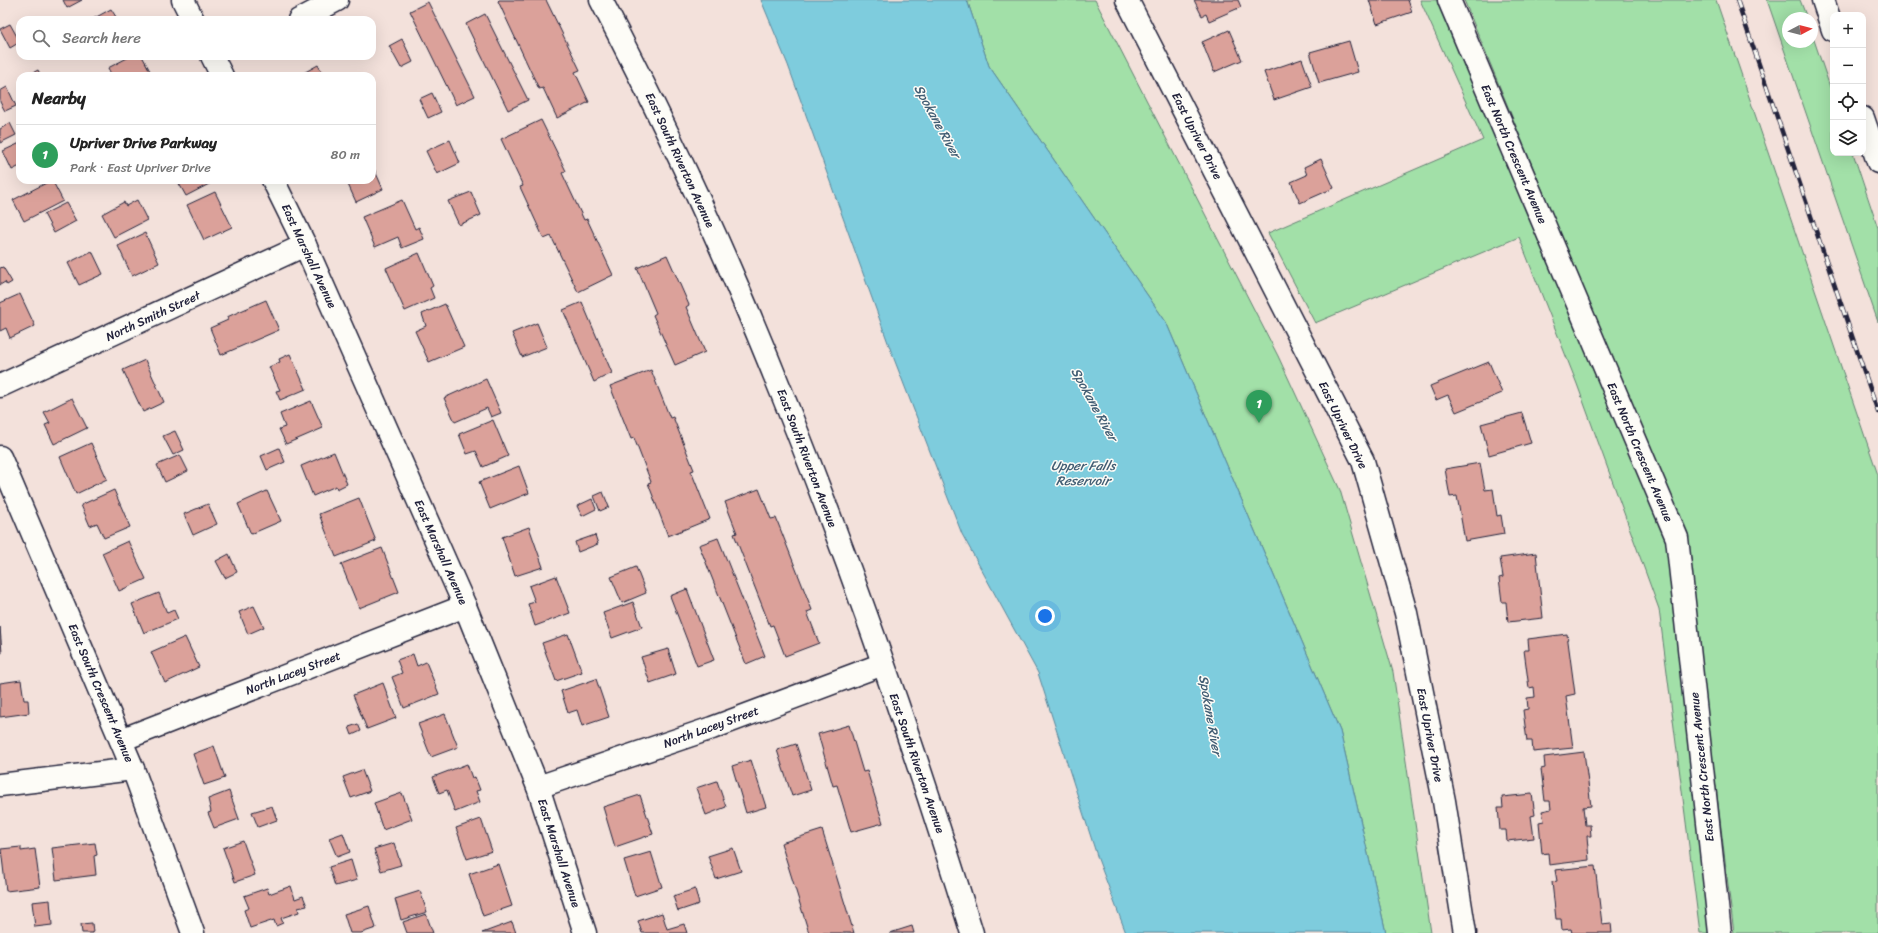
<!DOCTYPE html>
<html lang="en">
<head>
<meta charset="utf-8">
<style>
  body { margin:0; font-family:Sriracha,sans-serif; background:#f2f2f2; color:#222 }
  .controls { position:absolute; right:12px; top:12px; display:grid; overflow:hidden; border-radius:8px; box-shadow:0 4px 16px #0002 }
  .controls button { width:36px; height:36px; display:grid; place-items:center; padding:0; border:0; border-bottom:1px solid #e0e0e0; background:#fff; color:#222; font:20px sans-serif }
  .compass { position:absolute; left:1782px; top:12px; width:36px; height:36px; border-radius:50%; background:#fff; box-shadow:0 4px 16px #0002; rotate:83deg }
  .you { position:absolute; left:1045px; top:616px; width:14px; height:14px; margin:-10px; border:3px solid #fff; border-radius:50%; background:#1a73e8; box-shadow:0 0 0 6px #1a73e833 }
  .badge { display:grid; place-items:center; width:26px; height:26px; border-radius:50%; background:#b45309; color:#fff; font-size:13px; font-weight:700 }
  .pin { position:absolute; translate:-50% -33px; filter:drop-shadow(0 1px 2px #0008) }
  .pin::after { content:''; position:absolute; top:21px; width:14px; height:12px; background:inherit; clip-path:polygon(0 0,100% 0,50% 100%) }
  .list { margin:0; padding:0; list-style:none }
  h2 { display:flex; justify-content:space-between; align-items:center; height:52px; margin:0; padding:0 16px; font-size:17px }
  h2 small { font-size:13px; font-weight:400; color:#767676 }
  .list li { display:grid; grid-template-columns:26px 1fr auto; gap:12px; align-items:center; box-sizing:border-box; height:60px; padding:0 16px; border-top:1px solid #e0e0e0 }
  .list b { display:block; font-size:15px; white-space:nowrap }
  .list p { margin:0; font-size:13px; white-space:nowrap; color:#767676 }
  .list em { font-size:13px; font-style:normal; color:#767676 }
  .icon { flex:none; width:22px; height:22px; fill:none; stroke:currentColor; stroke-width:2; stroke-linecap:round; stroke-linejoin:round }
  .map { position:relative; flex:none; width:1878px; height:933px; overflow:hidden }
  .search { position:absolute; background:#fff; box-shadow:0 4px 16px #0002; left:16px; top:16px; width:360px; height:44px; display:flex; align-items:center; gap:10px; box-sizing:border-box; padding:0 14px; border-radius:12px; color:#767676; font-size:15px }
  .panel { position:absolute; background:#fff; box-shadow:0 4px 16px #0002; left:16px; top:72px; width:360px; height:112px; border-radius:12px }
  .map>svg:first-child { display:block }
  .green { fill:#a2e0a8; stroke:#628172 }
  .water { fill:#7eccdd; stroke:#59889c }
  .building { fill:#dba19a; stroke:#22223b }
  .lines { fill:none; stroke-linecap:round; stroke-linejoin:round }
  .street-casing { stroke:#22223b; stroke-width:25 }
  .secondary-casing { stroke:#22223b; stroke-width:25 }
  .street { stroke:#fdfcf7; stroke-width:22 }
  .secondary { stroke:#fdfcf7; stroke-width:22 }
  .rail-casing { stroke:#22223b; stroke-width:4.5 }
  .rail { stroke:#fdfcf7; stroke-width:3; stroke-dasharray:9; stroke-linecap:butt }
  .labels { text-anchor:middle; stroke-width:3; stroke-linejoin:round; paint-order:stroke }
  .street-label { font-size:12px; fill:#22223b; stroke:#fdfcf7 }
  .water-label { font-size:13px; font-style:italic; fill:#425e74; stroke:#fdfcf7 }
</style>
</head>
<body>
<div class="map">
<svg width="1878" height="933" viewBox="0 0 1878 933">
  <rect width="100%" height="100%" fill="#f3e1db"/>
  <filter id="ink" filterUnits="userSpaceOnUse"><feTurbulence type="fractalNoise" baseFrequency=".025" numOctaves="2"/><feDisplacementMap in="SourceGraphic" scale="8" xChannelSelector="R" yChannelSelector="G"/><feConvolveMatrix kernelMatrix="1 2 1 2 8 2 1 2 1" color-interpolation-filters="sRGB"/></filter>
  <g filter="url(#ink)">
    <g class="green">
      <path d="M 967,0 L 1095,0 L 1278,356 L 1340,490 L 1393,672 L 1431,933 L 1386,933 L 1340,731 L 1166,322 L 989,66 Z"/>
      <path d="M 1420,0 L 1440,0 L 1668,540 L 1709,933 L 1700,933 L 1659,609 L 1577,384 L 1519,237 L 1315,323 L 1268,233 L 1483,140 Z"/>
      <path d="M 1464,0 L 1716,0 L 1878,475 L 1878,933 L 1734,933 L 1685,536 Z"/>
      <path d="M 1767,0 L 1800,0 L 1807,18 L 1788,18 L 1788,42 L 1812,42 L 1812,34 L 1833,96 L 1833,153 L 1853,153 L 1878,228 L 1878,322 Z"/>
    </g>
    <path class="water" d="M 761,0 L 967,0 L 989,66 L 1166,322 L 1340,731 L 1386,933 L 1126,933 L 1098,859 L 1038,673 L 962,534 L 891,351 L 788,65 Z"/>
    <g class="building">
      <path d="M 63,0 L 82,0 L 67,8 Z"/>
      <path d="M 499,0 L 546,0 L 580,70 L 575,72 L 589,102 L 557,118 L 543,88 L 539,89 L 498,1 Z"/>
      <path d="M 1194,0 L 1238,0 L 1241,7 L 1209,21 L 1206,14 L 1202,16 Z"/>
      <path d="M 1369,0 L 1408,0 L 1412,12 L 1377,24 Z"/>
      <path d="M 428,2 L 475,96 L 456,105 L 410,11 Z"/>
      <path d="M 111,9 L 118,20 L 91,20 Z"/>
      <path d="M 485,14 L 528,100 L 508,110 L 466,24 Z"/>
      <path d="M 10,24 L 20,42 L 10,48 L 0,29 Z"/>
      <path d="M 1229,30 L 1242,60 L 1214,72 L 1202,42 Z"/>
      <path d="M 402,39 L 413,62 L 401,68 L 389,46 Z"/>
      <path d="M 1349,41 L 1358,72 L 1319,83 L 1310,52 Z"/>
      <path d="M 131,56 L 142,56 L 150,71 L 144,75 L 144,76 L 112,76 L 108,68 Z"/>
      <path d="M 1302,59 L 1312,87 L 1274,100 L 1264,72 Z"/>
      <path d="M 318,65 L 324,76 L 298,76 Z"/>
      <path d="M 38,70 L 41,76 L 27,76 Z"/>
      <path d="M 7,87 L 16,106 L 5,111 L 0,102 L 0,91 Z"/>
      <path d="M 432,93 L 441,112 L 428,118 L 419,99 Z"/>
      <path d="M 541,120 L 566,171 L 562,173 L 584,220 L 587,219 L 613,275 L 578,292 L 551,236 L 544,239 L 520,187 L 523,186 L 501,139 Z"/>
      <path d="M 10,123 L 16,135 L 0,143 L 0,129 Z"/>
      <path d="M 450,140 L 460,163 L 437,174 L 426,151 Z"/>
      <path d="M 20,143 L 20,166 L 12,170 L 3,151 Z"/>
      <path d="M 1321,159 L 1334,188 L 1300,203 L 1291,182 L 1307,175 L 1304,167 Z"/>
      <path d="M 372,164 L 383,189 L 356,202 L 346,180 L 372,180 Z"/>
      <path d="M 52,180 L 63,201 L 24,221 L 13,200 Z"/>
      <path d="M 177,180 L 209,180 L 211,183 L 186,196 Z"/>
      <path d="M 215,192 L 232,227 L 204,240 L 187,205 Z"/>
      <path d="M 471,192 L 481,215 L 459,225 L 448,201 Z"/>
      <path d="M 137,200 L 147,220 L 114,237 L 102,214 L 124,202 L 126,206 Z"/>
      <path d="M 402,200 L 415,229 L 419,227 L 424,239 L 402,248 L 398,237 L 375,247 L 362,217 Z"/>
      <path d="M 66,203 L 76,221 L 54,233 L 44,214 Z"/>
      <path d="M 145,233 L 159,263 L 132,276 L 118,246 Z"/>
      <path d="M 92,251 L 103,274 L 79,285 L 68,263 Z"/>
      <path d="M 419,253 L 433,286 L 430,288 L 434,298 L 405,311 L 386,268 Z"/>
      <path d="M 667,255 L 689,305 L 686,307 L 705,352 L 675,365 L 653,315 L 656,313 L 637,268 Z"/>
      <path d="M 3,267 L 12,282 L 7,285 L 5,282 L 0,285 L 0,268 Z"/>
      <path d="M 20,294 L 35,326 L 10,338 L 6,328 L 0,331 L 0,303 Z"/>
      <path d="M 266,300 L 279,330 L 221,355 L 210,328 L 228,320 L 227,317 Z"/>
      <path d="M 582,302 L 612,373 L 594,382 L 563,310 Z"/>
      <path d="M 445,304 L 464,347 L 429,362 L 415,331 L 426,326 L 422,314 Z"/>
      <path d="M 537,323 L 547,347 L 522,357 L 512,333 Z"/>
      <path d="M 290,354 L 306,389 L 280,400 L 276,391 L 280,390 L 269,367 L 280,362 L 279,359 Z"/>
      <path d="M 145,360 L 164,402 L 143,412 L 123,370 Z"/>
      <path d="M 1489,362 L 1502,393 L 1456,412 L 1448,395 L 1436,400 L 1430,386 Z"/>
      <path d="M 651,370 L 670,418 L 673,417 L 694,470 L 691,471 L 710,519 L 668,536 L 648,483 L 651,482 L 634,438 L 631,439 L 610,386 Z"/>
      <path d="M 486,379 L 501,413 L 491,417 L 487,408 L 455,422 L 444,398 Z"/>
      <path d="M 72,398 L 87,428 L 54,444 L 45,425 L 50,423 L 44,412 Z"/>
      <path d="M 311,401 L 323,428 L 286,444 L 279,429 L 285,427 L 280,414 Z"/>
      <path d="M 1522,413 L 1531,443 L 1489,455 L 1481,424 Z"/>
      <path d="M 493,420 L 508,456 L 483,467 L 476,451 L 467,454 L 459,434 Z"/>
      <path d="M 175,431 L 184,450 L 173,455 L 163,436 Z"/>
      <path d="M 91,443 L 107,479 L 76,494 L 60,457 Z"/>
      <path d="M 279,448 L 285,462 L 267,470 L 261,456 Z"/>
      <path d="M 334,452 L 347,484 L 337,489 L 336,486 L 313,496 L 301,466 Z"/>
      <path d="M 180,455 L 188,471 L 165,482 L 157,465 Z"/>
      <path d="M 1480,463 L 1485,490 L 1493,489 L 1497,516 L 1501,515 L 1504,534 L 1465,541 L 1457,496 L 1450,497 L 1445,469 Z"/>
      <path d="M 519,466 L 529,493 L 490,509 L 479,482 Z"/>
      <path d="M 759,489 L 771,519 L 776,518 L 812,610 L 807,612 L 819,643 L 785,656 L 773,625 L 770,626 L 734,534 L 737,533 L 725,502 Z"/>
      <path d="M 114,490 L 130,527 L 104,538 L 97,523 L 90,526 L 81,505 Z"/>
      <path d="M 267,491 L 281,521 L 251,534 L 238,504 Z"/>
      <path d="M 603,492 L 609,507 L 600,511 L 594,496 Z"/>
      <path d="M 359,498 L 376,541 L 336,557 L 319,514 Z"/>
      <path d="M 592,499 L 596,509 L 582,516 L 577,506 Z"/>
      <path d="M 208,504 L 217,524 L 193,535 L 184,514 Z"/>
      <path d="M 529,527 L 543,567 L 515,576 L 502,537 Z"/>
      <path d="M 595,535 L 598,544 L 578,552 L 575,542 Z"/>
      <path d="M 718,538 L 765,656 L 746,664 L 699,545 Z"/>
      <path d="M 128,541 L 146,579 L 119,591 L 102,553 Z"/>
      <path d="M 382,548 L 399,592 L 359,608 L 341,564 Z"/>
      <path d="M 1536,553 L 1543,618 L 1508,622 L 1506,602 L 1502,602 L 1499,578 L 1503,577 L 1500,558 Z"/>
      <path d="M 229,554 L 237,572 L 225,578 L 216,561 Z"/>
      <path d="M 636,567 L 646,593 L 622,603 L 611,577 Z"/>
      <path d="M 556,576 L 570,613 L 535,626 L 528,604 L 535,602 L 529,586 Z"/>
      <path d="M 687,589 L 714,660 L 697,666 L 670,596 Z"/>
      <path d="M 159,593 L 167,613 L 174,610 L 178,619 L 144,633 L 132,604 Z"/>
      <path d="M 633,602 L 642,627 L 612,638 L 603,613 Z"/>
      <path d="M 254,606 L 264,627 L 248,634 L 239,612 Z"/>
      <path d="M 0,627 L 2,653 L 0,653 Z"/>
      <path d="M 568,634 L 582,672 L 556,681 L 542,643 Z"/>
      <path d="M 1567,634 L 1575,694 L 1566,696 L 1573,748 L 1533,752 L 1532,741 L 1527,741 L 1523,710 L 1528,709 L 1527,698 L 1535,697 L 1534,687 L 1529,688 L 1524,650 L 1529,650 L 1528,639 Z"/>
      <path d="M 185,637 L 199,667 L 165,683 L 151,652 Z"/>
      <path d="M 668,649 L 676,674 L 650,683 L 641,657 Z"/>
      <path d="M 413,654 L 417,666 L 426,662 L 439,694 L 404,708 L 392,677 L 402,673 L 397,660 Z"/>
      <path d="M 596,679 L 609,717 L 582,726 L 577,710 L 568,713 L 561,691 Z"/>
      <path d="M 21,680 L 24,700 L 28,700 L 29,713 L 0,717 L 0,683 Z"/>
      <path d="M 383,683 L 396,718 L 367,729 L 353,695 Z"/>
      <path d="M 445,714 L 458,747 L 431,757 L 418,724 Z"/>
      <path d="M 358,724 L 361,731 L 352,735 L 349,727 Z"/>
      <path d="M 849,725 L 863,772 L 867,771 L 883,823 L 851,832 L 837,785 L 833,786 L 818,734 Z"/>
      <path d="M 796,744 L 811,790 L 792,796 L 777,750 Z"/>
      <path d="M 214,746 L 225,778 L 204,785 L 193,754 Z"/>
      <path d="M 1584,752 L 1591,806 L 1583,807 L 1585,825 L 1590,825 L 1591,836 L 1587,836 L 1589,860 L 1549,865 L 1548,853 L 1542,854 L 1539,822 L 1544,821 L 1542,811 L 1551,809 L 1550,801 L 1545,801 L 1541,769 L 1545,768 L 1544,757 Z"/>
      <path d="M 751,760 L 766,807 L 746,813 L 732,766 Z"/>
      <path d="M 467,764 L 472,778 L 475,777 L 480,790 L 476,791 L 480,802 L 455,812 L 447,790 L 439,793 L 433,777 Z"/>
      <path d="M 362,770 L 370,791 L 351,798 L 343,777 Z"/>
      <path d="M 717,781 L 726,807 L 706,815 L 696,788 Z"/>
      <path d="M 229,791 L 239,819 L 214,828 L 208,813 L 211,812 L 208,799 Z"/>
      <path d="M 402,793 L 412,819 L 383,830 L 374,803 Z"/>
      <path d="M 1532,794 L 1535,815 L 1531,816 L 1534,838 L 1507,841 L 1506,830 L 1500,830 L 1498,808 L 1503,808 L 1502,797 Z"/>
      <path d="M 640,795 L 653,834 L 615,847 L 603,807 Z"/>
      <path d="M 272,806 L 277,820 L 258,827 L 252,812 Z"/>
      <path d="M 481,819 L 492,851 L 467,859 L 456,828 Z"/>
      <path d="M 822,830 L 854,933 L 809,933 L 781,843 Z"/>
      <path d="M 343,833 L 350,852 L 337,857 L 329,838 Z"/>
      <path d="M 243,841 L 255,875 L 235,882 L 223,848 Z"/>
      <path d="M 95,843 L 97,855 L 94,856 L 96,875 L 56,880 L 52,848 Z"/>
      <path d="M 394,843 L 401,865 L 381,871 L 374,849 Z"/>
      <path d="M 21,847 L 21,851 L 35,849 L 40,887 L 6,891 L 1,849 Z"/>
      <path d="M 733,848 L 741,871 L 716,879 L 708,856 Z"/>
      <path d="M 651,852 L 662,887 L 635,896 L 624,860 Z"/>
      <path d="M 351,860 L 357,880 L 335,886 L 329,867 Z"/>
      <path d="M 498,864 L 512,906 L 483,916 L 469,874 Z"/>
      <path d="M 1595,866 L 1602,924 L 1611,923 L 1612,933 L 1572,933 L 1571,929 L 1562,930 L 1561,919 L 1556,919 L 1552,882 L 1557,881 L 1555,870 Z"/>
      <path d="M 291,886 L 295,899 L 303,896 L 307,906 L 298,908 L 299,912 L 281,918 L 283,923 L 276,926 L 274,920 L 250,928 L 244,910 L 249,908 L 244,896 L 267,888 L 269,894 Z"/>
      <path d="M 695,889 L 699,904 L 678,911 L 673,896 Z"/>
      <path d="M 420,891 L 427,912 L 401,920 L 395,899 Z"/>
      <path d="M 50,900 L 52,925 L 35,927 L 32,902 Z"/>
      <path d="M 369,906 L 376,928 L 361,933 L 350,933 L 344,914 Z"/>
      <path d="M 662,913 L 667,929 L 684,924 L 687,933 L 642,933 L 638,921 Z"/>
      <path d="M 426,914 L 433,933 L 407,933 L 403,922 Z"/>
      <path d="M 512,922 L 516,933 L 482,933 Z"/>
      <path d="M 92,923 L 93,933 L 82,933 L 81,924 Z"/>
      <path d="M 912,926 L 914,933 L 890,933 Z"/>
    </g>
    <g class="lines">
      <g class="street-casing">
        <g id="street">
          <path d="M 183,0 L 193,20"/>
          <path d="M 601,0 C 649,93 695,187 736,283 C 827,495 904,713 972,933"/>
          <path d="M 1449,0 L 1677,538 L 1720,933"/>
          <path d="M 299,20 L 337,0"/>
          <path d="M 212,56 L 222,76"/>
          <path d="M 273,180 L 305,245 L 465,606 L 538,787 L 585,933"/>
          <path d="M 0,386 L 305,245"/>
          <path d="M 0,457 L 133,769 L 193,933"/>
          <path d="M 121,740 L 465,606"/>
          <path d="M 0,785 L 133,769"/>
          <path d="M 538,787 L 712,728 L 883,664"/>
        </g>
      </g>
      <g class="secondary-casing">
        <g id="secondary">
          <path d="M 1127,0 L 1363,461 L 1406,613 L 1444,801 L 1465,933"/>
          <path d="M 1823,0 L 1833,30"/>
          <path d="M 1863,118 L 1878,162"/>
        </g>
      </g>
      <use href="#street" class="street"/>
      <use href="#secondary" class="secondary"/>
      <g class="rail-casing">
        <path id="rail" d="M 1737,0 L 1878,412"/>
      </g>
      <use href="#rail" class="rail"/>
    </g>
  </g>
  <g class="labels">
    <g class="street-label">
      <text transform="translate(1197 136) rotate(63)" y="4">East Upriver Drive</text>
      <text transform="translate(1514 154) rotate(67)" y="4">East North Crescent Avenue</text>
      <text transform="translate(680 160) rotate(65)" y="4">East South Riverton Avenue</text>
      <text transform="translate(309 256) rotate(65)" y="4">East Marshall Avenue</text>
      <text transform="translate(153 316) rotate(-25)" y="4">North Smith Street</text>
      <text transform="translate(1343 425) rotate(64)" y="4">East Upriver Drive</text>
      <text transform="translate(1640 452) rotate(67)" y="4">East North Crescent Avenue</text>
      <text transform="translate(807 458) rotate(69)" y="4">East South Riverton Avenue</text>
      <text transform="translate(441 552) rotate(66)" y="4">East Marshall Avenue</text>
      <text transform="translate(293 673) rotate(-21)" y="4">North Lacey Street</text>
      <text transform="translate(101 693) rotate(67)" y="4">East South Crescent Avenue</text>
      <text transform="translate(711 727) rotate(-20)" y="4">North Lacey Street</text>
      <text transform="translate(1430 735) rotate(79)" y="4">East Upriver Drive</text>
      <text transform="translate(917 763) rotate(71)" y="4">East South Riverton Avenue</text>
      <text transform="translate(1702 767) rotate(-96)" y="4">East North Crescent Avenue</text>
      <text transform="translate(559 853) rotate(72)" y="4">East Marshall Avenue</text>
    </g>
    <g class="water-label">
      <text transform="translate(938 121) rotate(61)" y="5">Spokane River</text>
      <text transform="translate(1095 404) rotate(61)" y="5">Spokane River</text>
      <text x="1083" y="470">Upper Falls<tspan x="1083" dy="15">Reservoir</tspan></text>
      <text transform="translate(1211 715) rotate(80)" y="5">Spokane River</text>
    </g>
  </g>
</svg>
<div class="controls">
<button>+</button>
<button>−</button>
<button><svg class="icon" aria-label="locate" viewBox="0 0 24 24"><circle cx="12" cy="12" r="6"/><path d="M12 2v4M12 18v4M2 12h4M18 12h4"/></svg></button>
<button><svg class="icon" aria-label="layers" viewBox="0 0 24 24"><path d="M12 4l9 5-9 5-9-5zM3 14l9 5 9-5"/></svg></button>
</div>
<svg class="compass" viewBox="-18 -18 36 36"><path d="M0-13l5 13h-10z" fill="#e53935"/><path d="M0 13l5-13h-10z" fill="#767676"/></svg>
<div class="you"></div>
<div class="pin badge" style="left:1259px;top:423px;background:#2e9e5b">1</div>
<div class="search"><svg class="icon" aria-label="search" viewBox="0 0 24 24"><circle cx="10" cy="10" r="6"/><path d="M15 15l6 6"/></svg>Search here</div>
<section class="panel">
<h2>Nearby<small></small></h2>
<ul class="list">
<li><span class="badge" style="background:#2e9e5b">1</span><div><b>Upriver Drive Parkway</b><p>Park · East Upriver Drive</p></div><em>80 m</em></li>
</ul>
</section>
</div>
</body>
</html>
